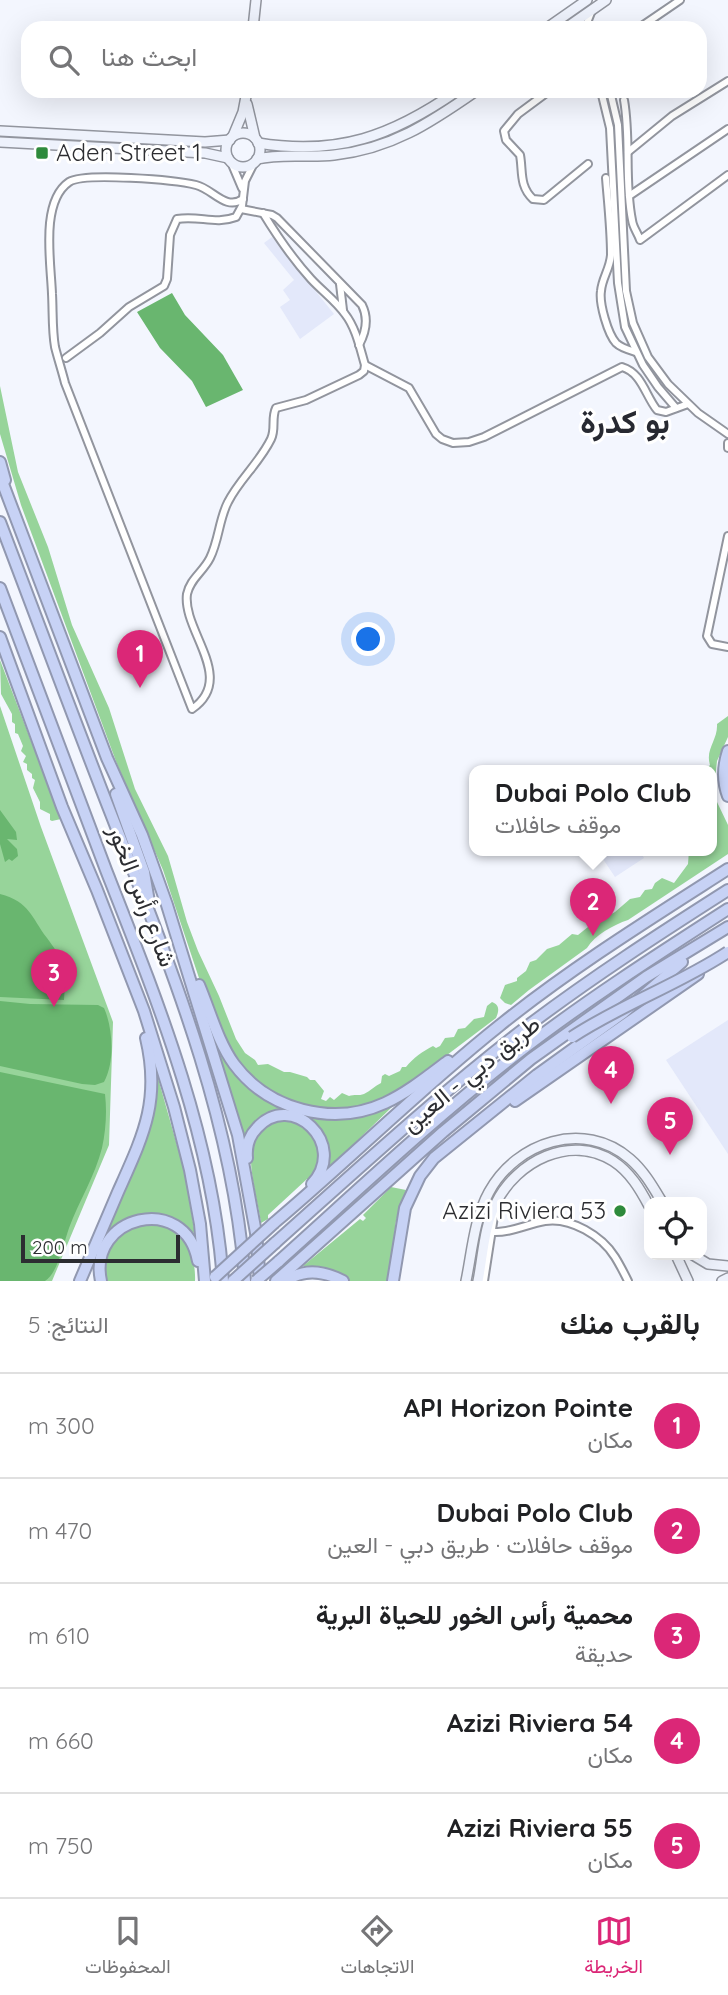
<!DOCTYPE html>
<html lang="ar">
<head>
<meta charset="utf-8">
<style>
  body { margin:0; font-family:Quicksand,Vazirmatn,sans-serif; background:#f2f2f2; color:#202124; direction:rtl }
  .controls { position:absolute; right:21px; bottom:21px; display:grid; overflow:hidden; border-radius:14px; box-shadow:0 7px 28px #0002 }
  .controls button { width:63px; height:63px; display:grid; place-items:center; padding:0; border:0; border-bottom:2px solid #e0e0e0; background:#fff; color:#202124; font:35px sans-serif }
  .scale { position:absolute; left:21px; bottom:18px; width:159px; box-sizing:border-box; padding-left:7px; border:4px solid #2c2d31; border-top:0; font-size:19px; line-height:24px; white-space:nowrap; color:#2c2d31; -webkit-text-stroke:5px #fff; paint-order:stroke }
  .you { position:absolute; left:369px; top:640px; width:24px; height:24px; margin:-18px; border:5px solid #fff; border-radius:50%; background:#1a73e8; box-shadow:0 0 0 10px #1a73e833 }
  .badge { display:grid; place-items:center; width:46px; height:46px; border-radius:50%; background:#db2777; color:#fff; font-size:23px; font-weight:700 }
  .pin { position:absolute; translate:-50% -58px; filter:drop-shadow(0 2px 4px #0008) }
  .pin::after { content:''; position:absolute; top:37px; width:24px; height:21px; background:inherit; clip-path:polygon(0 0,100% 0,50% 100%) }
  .popup { position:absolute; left:469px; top:765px; width:248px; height:91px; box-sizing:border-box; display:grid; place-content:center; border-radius:14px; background:#fff; filter:drop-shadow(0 2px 5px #0005); font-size:23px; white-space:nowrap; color:#757577 }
  .popup b { font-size:26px; color:#202124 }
  .popup::after { content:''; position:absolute; left:50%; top:100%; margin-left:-14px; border:14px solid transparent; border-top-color:#fff }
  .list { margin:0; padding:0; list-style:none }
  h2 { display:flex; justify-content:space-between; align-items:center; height:91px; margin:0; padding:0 28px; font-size:30px }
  h2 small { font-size:23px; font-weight:400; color:#757577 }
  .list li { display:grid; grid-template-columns:46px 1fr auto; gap:21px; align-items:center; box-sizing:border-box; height:105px; padding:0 28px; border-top:2px solid #e0e0e0 }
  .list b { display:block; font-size:26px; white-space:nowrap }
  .list p { margin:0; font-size:23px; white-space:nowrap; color:#757577 }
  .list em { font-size:23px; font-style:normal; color:#757577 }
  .icon { flex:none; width:38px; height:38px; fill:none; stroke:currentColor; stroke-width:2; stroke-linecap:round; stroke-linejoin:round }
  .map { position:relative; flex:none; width:728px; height:1281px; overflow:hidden; direction:ltr }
  .search { position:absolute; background:#fff; box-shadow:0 7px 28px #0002; left:21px; right:21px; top:21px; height:77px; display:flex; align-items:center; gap:18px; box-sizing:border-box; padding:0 24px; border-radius:21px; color:#757577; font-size:26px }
  .sheet { height:616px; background:#fff }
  nav { display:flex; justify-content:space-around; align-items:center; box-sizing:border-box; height:98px; border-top:2px solid #e0e0e0; background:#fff; font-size:19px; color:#757577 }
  nav a { display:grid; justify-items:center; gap:4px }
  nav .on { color:#db2777 }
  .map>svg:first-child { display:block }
  .built { fill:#e3e8fa }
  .green { fill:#97d49a }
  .water { fill:#69b66f }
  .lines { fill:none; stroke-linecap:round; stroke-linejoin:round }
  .street-casing { stroke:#92959e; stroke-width:10 }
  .secondary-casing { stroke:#92959e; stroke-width:12 }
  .highway-casing { stroke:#9198b0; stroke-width:14 }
  .street { stroke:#fff; stroke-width:6 }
  .secondary { stroke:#eef2fc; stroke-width:9 }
  .highway { stroke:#c7d2f5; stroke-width:10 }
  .highway-bridge-casing { stroke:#9198b0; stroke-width:14; stroke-linecap:butt }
  .highway-bridge { stroke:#c7d2f5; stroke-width:10 }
  .poi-dot { fill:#2f8b3c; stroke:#fff; stroke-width:2.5 }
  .labels { text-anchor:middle; stroke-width:6; stroke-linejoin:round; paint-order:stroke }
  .poi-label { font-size:24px; fill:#2c2d31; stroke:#fff; text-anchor:start }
  .street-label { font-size:24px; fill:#2c2d31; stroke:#fff }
  .district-label { font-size:32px; font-weight:bold; fill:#272931; stroke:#fff }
</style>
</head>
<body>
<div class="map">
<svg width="728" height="1281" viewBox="0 0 728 1281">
  <rect width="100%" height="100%" fill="#f3f6fe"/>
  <g class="built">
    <path d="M 272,237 L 334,314 L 300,339 L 280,307 L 290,300 L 283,290 L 294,280 L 264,243 Z"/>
    <path d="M 610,850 L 626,850 L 630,856 L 639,850 L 644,858 L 615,877 L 601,856 Z"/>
    <path d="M 728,1020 L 728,1154 L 666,1060 Z"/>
  </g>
  <g class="green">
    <path d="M 0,386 L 18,472 L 48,547 L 72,625 L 109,708 L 135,789 L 168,856 L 187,922 L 198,951 L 219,996 L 236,1039 L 245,1053 L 255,1060 L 258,1065 L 268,1064 L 284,1072 L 290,1072 L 307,1077 L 310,1080 L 315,1080 L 324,1091 L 321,1099 L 326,1101 L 330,1097 L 334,1100 L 342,1093 L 349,1096 C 354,1094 359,1096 364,1094 C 370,1091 375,1086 381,1083 L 382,1076 L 385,1074 L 389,1076 L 400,1071 L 402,1067 L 406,1067 C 413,1058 423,1051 433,1046 L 436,1048 L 440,1046 L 445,1038 L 454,1037 L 458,1029 L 465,1028 L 474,1019 L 484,1017 L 487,1006 L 492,1002 C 500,1005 499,1011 496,1018 L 402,1089 L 381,1101 L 353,1108 L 318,1108 L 285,1099 L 259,1083 L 246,1073 L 236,1061 L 225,1041 L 199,978 L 163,870 L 117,764 L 21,505 L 0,434 Z"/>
    <path d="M 0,660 L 61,819 L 52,821 L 50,820 L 50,814 L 40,809 L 40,802 L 33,788 L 35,780 L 32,778 L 32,774 L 27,770 L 27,764 L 23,762 L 26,756 L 21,751 L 23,746 L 18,734 L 15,733 L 15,724 L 12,722 L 12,714 L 1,694 Z"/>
    <path d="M 0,706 L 41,827 L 113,1022 L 109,1145 L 52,1281 L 0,1281 Z"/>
    <path d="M 728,716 L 728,737 L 717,761 L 714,790 L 717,802 L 728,825 L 728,854 L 628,920 C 613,925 595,935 587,948 L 529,990 L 511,1005 L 505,1003 L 500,998 L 505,985 L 517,981 L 517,978 L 526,971 L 530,962 L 536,960 L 547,949 L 559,945 L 572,934 L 578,935 L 588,927 L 615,912 L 630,899 L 640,897 L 645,890 L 652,889 L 655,883 L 662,878 L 674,883 L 688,864 L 689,850 L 712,850 L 712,770 L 705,770 L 710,765 C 705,749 718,740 717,724 Z"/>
    <path d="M 215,1041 L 227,1061 L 292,1110 L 244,1139 Z"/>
    <path d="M 156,1071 L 184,1170 L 195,1234 L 184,1225 L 167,1217 L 109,1233 L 106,1228 L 142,1143 Z"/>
    <path d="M 393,1103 L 394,1105 L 326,1171 C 332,1148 324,1127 302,1116 L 303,1114 Z"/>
    <path d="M 281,1121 C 317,1122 328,1150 311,1179 L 307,1179 L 268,1215 L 268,1219 L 261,1223 C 258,1201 245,1159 254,1139 C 259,1129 271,1123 281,1121 Z"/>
    <path d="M 391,1187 L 406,1190 L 396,1221 L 388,1281 L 350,1281 L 338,1273 L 326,1268 L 303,1266 L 360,1219 L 363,1221 L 366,1218 L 363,1215 Z"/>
    <path d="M 140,1224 C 146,1224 152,1224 158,1224 C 185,1228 196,1256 195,1281 L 106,1281 C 105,1248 110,1238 140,1224 Z"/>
  </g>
  <g class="water">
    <path d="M 172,293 L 185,315 L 223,355 L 243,390 L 206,407 L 192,381 L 160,348 L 137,312 Z"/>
    <path d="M 0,810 L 16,832 L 17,840 L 7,839 L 17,849 L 18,856 L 12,861 L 9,859 L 5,862 L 0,844 Z"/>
    <path d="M 0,894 C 30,902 31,917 47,938 C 54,948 60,954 63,967 C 65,978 65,988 64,1000 L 0,997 Z"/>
    <path d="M 0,1001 L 30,1004 L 98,1005 L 104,1008 C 113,1028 115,1062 104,1082 L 95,1085 L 82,1084 L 0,1066 Z"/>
    <path d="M 0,1072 L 105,1094 C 107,1111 106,1130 102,1148 C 95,1176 79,1201 69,1228 C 64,1242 58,1273 45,1281 L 0,1281 Z"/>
  </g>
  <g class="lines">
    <g class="street-casing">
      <g id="street">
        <path d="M 585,28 L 592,10"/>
        <path d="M 639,28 L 680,0"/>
        <path d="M 549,91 L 518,114 L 504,131 L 506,140 L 520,155 C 523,171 519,186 533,199 L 544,200 L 588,164"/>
        <path d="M 601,91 L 610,128 L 618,283 L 625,327 L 643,365 L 658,387 L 676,408"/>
        <path d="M 610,91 L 618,125 L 626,291 L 633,323 L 648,357 L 668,384 L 698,413 L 728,434"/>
        <path d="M 624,100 C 631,140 624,181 632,220 C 633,228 638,233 640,240 L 728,175"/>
        <path d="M 628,152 L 672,116 L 728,81"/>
        <path d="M 231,162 L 242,188"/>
        <path d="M 606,178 C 608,203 611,229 611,255 C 610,269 602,278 601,291 C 599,304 608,334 616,343 C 621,348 629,350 636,352"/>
        <path d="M 629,196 L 728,129"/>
        <path d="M 243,199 C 225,211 213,189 196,185 C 176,180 84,172 69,182 C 40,202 51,263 52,294 C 53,311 52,330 55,347 C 58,359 62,371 65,383 L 192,709 C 237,678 182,631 187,594 C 190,579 203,572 210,558 C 219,540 219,519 228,502 C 239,480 260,462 271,439 C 276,429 271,418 276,408 L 306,400 L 359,375 L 364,371 L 365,365 C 360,348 356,328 345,314 C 336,301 322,291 311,279 C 292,258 277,236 263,213"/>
        <path d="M 241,209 L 272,215 L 277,218 L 362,305 C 369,319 366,332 359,345"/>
        <path d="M 340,284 L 343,310"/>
        <path d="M 66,358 L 100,333 L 129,307 L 164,286 L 167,279 L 170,235 L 177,219 C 199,215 215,225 236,217 L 242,206 L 245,181 L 254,163"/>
        <path d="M 365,365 L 409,388 L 436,434 L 442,439 L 453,443 L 469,442 L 484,437 L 622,367 C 642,373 645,395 657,410 L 666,412 L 688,404"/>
        <path d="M 728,443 L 728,448"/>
        <path d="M 728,536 L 707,636 L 712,644 L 728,647"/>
        <path d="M 492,1232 C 511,1233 527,1224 545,1221 C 571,1217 602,1236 615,1257 C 620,1265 624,1273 628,1281"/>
        <path d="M 484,1281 L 495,1210"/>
      </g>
    </g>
    <g class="secondary-casing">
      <g id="secondary">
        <path d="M 253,28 L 256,0"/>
        <path d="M 547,28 L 587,0"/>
        <path d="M 566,28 L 606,0"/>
        <path d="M 247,104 L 255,138"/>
        <path d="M 0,131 L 205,142 L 230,140"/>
        <circle cx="243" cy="150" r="17"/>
        <path d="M 233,136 L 243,112 L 247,91"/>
        <path d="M 0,142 L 205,153 L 228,158"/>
        <path d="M 258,143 C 338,156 392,136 457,91"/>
        <path d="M 257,159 C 282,153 309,158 334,155 C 391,149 430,123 476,91"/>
        <path d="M 676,1255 L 688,1281"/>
        <path d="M 693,1255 L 708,1264 L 728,1266"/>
        <path d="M 466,1281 C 472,1252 474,1219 489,1192 C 516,1142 584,1119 630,1159 C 644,1171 653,1187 662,1202"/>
        <path d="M 478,1281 C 483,1256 484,1226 496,1203 C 517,1161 570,1134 613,1161 C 630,1172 640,1189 649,1206"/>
        <path d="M 722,1281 L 728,1278"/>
      </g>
    </g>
    <g class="highway-casing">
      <g id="highway">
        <path d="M 0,462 L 5,480"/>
        <path d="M 0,476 L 107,758 L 142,835 L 167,905 L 238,1135 L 256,1233 L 260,1281"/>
        <path d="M 0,522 C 37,619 73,717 111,814 C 170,965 233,1117 245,1281"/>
        <path d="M 0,588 C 35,682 70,776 106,870 C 158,1002 213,1138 223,1281"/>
        <path d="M 0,637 L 62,807 L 97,890 L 144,1011 L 174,1107 L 190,1170 L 200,1224 L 205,1281"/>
        <path d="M 728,751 C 723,766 722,780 728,796"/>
        <path d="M 116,794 L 144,872 L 149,902"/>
        <path d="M 199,985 C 210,1011 218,1042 234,1064 C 268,1110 333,1127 385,1103 C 407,1093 428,1076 448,1061"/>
        <path d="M 515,1101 L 698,974"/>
        <path d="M 247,1158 C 246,1147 249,1136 257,1128 C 291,1090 349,1144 312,1184"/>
        <path d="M 274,1223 C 350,1159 421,1088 499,1026 C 571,968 650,919 728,869"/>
        <path d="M 275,1243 C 357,1170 438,1095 525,1028 C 591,978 659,934 728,890"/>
        <path d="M 278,1262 C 356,1192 432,1120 514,1056 C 582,1003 655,956 728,909"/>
        <path d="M 80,1281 C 93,1251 105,1222 118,1192 C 143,1136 161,1101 146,1038"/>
        <path d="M 101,1281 C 87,1216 185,1191 198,1261"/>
        <path d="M 276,1281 L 443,1132 L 531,1059 L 646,977 L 728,927"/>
        <path d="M 286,1281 C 304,1268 324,1271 343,1281"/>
        <path d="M 393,1281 L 405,1208 L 420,1176 L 434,1158 L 537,1075 L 623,1013 L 682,962"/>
      </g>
    </g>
    <use href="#street" class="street"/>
    <use href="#secondary" class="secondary"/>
    <use href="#highway" class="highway"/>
    <g class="highway-bridge-casing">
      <g id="highway-bridge">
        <path d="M 572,1037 C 622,1004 678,985 728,952"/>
        <path d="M 215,1277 L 274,1223"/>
        <path d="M 233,1281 L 275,1243"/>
        <path d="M 256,1281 L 278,1262"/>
      </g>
    </g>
    <use href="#highway-bridge" class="highway-bridge"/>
  </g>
  <g class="poi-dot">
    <rect x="35" y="146" width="14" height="14" rx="3.5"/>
    <circle cx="620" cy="1211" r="7"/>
  </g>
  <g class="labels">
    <g class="poi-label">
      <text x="56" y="161">Aden Street 1</text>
      <text x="606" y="1219" text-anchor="end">Azizi Riviera 53</text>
    </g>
    <g class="street-label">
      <text transform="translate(142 896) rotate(69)" y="8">شارع رأس الخور</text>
      <text transform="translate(471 1074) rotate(-39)" y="8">طريق دبي - العين</text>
    </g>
    <g class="district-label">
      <text x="625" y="433">بو كدرة</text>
    </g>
  </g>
</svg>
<div class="controls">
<button><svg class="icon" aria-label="locate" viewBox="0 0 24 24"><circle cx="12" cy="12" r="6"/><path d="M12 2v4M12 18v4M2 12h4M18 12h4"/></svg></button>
</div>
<div class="scale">200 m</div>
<div class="you"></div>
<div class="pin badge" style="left:140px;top:688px">1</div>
<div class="pin badge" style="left:593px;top:936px">2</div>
<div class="popup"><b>Dubai Polo Club</b>موقف حافلات</div>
<div class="pin badge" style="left:54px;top:1007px">3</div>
<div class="pin badge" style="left:611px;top:1104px">4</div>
<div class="pin badge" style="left:670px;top:1155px">5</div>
<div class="search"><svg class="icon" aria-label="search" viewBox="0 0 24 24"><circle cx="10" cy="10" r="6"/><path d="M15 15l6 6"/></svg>ابحث هنا</div>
</div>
<section class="sheet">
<h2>بالقرب منك<small>النتائج: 5</small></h2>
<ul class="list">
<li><span class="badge">1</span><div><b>API Horizon Pointe</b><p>مكان</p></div><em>300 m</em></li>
<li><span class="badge">2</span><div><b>Dubai Polo Club</b><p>موقف حافلات · طريق دبي - العين</p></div><em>470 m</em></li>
<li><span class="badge">3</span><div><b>محمية رأس الخور للحياة البرية</b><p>حديقة</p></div><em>610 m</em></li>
<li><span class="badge">4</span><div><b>Azizi Riviera 54</b><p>مكان</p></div><em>660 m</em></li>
<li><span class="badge">5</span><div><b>Azizi Riviera 55</b><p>مكان</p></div><em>750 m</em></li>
</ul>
</section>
<nav>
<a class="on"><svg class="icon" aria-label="map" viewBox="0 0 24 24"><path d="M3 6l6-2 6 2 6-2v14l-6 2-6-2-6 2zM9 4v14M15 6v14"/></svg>الخريطة</a>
<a><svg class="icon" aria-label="directions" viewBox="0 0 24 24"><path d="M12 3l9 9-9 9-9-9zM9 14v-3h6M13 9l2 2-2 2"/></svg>الاتجاهات</a>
<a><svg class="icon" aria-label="saved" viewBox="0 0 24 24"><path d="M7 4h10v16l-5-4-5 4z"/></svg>المحفوظات</a>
</nav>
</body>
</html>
